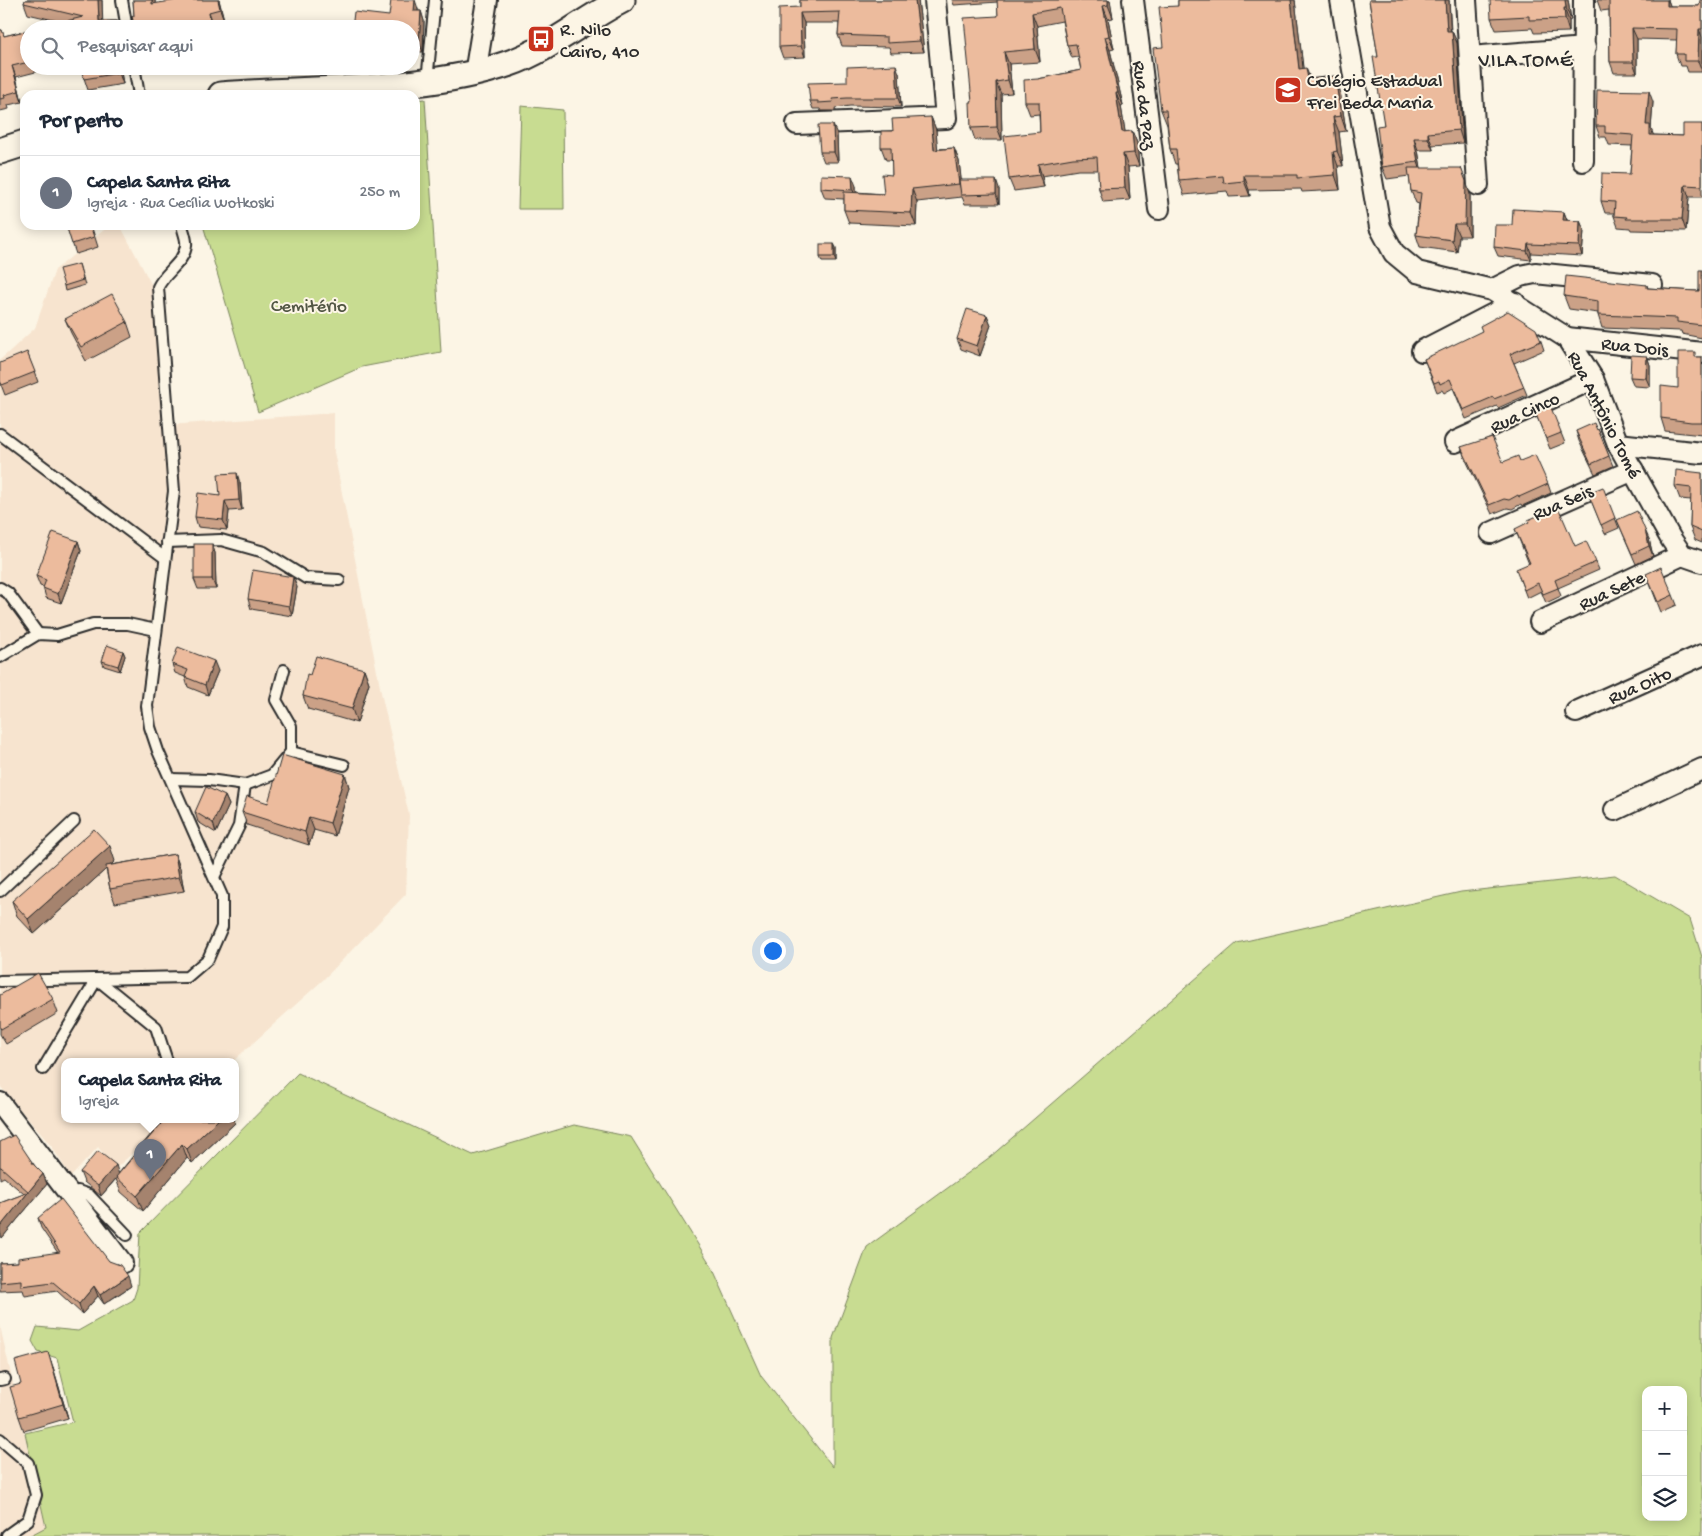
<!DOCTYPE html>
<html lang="pt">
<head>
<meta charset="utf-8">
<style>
  body { margin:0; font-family:"Gochi Hand",sans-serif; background:#f6f6f7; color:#1f2937 }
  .controls { position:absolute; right:15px; bottom:15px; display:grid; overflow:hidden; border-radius:10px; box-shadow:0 2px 12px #0003 }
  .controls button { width:45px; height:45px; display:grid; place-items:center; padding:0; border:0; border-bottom:1px solid #e0e1e3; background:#fff; color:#1f2937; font:25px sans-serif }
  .you { position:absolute; left:772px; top:950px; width:18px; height:18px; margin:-12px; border:4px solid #fff; border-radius:50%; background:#1a73e8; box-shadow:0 0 0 8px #1a73e833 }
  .badge { display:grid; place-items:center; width:32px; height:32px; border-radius:50%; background:#d93025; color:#fff; font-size:16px; font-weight:700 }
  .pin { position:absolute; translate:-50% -41px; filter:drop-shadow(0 1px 2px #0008) }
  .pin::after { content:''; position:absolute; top:26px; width:18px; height:15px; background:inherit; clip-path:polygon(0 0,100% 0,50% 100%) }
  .popup { position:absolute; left:61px; top:1058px; width:178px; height:65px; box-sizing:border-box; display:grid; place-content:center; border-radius:10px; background:#fff; filter:drop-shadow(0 1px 4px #0005); font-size:16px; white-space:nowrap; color:#747a83 }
  .popup b { font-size:19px; color:#1f2937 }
  .popup::after { content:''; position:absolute; left:50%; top:100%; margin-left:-10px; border:10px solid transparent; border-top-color:#fff }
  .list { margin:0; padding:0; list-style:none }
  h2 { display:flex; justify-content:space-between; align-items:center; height:65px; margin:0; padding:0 20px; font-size:21px }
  h2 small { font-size:16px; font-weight:400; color:#747a83 }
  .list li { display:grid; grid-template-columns:32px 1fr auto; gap:15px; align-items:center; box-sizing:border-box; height:75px; padding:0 20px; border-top:1px solid #e0e1e3 }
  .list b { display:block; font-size:19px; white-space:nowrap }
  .list p { margin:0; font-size:16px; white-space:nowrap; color:#747a83 }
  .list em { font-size:16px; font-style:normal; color:#747a83 }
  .icon { flex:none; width:28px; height:28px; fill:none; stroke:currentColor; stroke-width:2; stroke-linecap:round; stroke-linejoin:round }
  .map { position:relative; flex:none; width:1702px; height:1536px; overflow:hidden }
  .search { position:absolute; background:#fff; box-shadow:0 2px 12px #0003; left:20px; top:20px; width:400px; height:55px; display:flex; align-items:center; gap:12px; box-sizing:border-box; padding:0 18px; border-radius:28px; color:#747a83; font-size:19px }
  .panel { position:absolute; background:#fff; box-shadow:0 2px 12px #0003; left:20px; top:90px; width:400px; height:140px; border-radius:15px }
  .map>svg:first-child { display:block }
  .built { fill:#f7e4cf }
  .green { fill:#c8dc91; stroke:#7a845e; fill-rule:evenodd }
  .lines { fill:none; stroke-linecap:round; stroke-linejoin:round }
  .service-casing { stroke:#2b2b2b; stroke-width:14 }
  .minor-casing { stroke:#2b2b2b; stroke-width:24 }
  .tertiary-casing { stroke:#2b2b2b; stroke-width:29 }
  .service { stroke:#fcf5e5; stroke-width:10 }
  .minor { stroke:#fcf5e5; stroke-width:20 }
  .tertiary { stroke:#fcf5e5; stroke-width:25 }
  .wall { fill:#cba187; stroke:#2b2b2b }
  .shaded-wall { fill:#a5836e; stroke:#2b2b2b }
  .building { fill:#ecbb9d; stroke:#2b2b2b }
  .labels { text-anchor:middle; stroke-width:4; stroke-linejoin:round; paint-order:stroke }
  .poi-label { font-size:19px; fill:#2b2b2b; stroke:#fcf5e5; text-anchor:start }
  .street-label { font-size:19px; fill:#2b2b2b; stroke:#fcf5e5 }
  .park-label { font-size:19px; fill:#525744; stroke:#fcf5e5 }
  .neighbourhood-label { font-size:20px; letter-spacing:1px; fill:#2b2b2b; stroke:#fcf5e5 }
</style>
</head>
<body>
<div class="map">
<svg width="1702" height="1536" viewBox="0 0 1702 1536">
  <rect width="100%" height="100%" fill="#fcf5e5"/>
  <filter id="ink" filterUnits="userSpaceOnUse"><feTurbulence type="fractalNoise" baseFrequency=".02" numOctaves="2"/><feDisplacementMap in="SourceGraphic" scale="10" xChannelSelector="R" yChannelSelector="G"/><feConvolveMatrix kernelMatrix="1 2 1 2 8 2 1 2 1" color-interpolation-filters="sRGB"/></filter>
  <g filter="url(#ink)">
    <g class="built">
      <path d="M 110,225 L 120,225 L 159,299 L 169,425 L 334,413 L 334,452 L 382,697 L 409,815 L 406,894 L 323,980 L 233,1061 L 65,1061 L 65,1119 L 170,1119 L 115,1169 L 98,1147 L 71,1177 L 52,1147 L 0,1086 L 0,444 L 2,435 L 0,434 L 0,360 L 35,328 L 55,270 Z"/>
      <path d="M 0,1326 L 46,1528 L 28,1536 L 0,1536 Z"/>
    </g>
    <g class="green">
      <path d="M 425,99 L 441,352 L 362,367 L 258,412 L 203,225 L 415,225 L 415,100 Z"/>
      <path d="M 521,106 L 563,110 L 564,209 L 518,209 Z"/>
      <path d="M 1615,875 L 1690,919 L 1702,957 L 1702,1536 L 29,1536 L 46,1527 L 25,1433 L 73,1422 L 57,1358 L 38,1352 L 32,1341 L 37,1327 L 78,1331 L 133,1300 L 137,1288 L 140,1233 L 298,1073 L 473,1155 L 574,1125 L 631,1137 L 712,1267 L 761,1376 L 833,1467 L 833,1338 L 867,1247 L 990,1157 L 1237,943 L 1461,892 ZM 1646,1390 L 1683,1390 L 1683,1517 L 1646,1517 Z"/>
    </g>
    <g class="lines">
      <g class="service-casing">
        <g id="service">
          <path d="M 122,0 L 127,29"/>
          <path d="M 134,66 L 139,95"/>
          <path d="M 427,81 L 435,0"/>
          <path d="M 0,434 L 165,558"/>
          <path d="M 167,542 L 221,540 L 264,552 L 306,578 L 339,580"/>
          <path d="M 0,588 L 8,593 L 38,634"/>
          <path d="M 0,657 L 38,634 L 57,635 L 93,624 L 128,624 L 156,630"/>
          <path d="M 291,752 L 344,765"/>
          <path d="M 171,779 L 209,780 L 245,785"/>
          <path d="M 214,877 L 239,826 L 245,785 L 272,775 L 291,752 L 291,726 L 276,700 L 284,670"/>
          <path d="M 0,891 L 74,821"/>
          <path d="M 0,981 L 187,977 L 208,959 L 222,927 L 222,896 L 158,751 L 150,727 L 147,706 L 174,491 L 158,287 C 165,272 185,262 186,245 C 187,239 183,231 182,225"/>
          <path d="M 43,1069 L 97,979 L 156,1027 L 167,1061"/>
          <path d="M 71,1197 L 78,1191 L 89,1195 L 127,1235"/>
          <path d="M 0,1380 L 5,1379"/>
          <path d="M 0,1439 L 28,1463 L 36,1495 L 28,1520 L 7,1535"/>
        </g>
      </g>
      <g class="minor-casing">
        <g id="minor">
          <path d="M 1133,0 L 1159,209"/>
          <path d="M 1341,0 L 1380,227 L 1394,253 L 1417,272 L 1492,290 L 1567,338 L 1593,379 L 1618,444 L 1671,539 L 1682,555 L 1702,562"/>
          <path d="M 1466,0 L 1478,185"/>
          <path d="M 1470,57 L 1585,48"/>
          <path d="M 475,74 L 487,0"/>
          <path d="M 797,124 L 946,118 L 935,0"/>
          <path d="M 1583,161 L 1584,0"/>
          <path d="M 1492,290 L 1520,276 L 1535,273 L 1652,285"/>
          <path d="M 1567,338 L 1702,353"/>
          <path d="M 1422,351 L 1515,303"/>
          <path d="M 1455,442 L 1593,379"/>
          <path d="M 1618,444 L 1702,453"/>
          <path d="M 1491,533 L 1633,470"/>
          <path d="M 1540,622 L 1682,555"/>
          <path d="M 1576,712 L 1702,655"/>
          <path d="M 1615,810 L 1702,769"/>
          <path d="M 0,1103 L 122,1263"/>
        </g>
      </g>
      <g class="tertiary-casing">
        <g id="tertiary">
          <path d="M 221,95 C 313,87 424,93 510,63 C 548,50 586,18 622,0"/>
          <path d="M 0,151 L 25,143"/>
        </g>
      </g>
      <use href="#service" class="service"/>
      <use href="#minor" class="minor"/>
      <use href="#tertiary" class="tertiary"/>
    </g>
    <g class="wall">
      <path d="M 25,0 L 102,0 L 102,21 L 117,21 L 124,25 L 133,20 L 132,17 L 134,16 L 133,0 L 155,0 L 155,4 L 178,0 L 219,0 L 224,20 L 213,23 L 214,29 L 33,29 L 62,22 L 28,14 L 24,3 Z"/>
      <path d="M 800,0 L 918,0 L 924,52 L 891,53 L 889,47 L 842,46 L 838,35 L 839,23 L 804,23 L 805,57 L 783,58 L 779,47 L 800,7 Z"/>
      <path d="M 952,0 L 1110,0 L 1113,18 L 1108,19 L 1114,49 L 1110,50 L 1123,105 L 1121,106 L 1125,132 L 1132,131 L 1137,143 L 1139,166 L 1128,167 L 1130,200 L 1103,202 L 1099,189 L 1098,170 L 1078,170 L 1042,176 L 1044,187 L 1014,191 L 1009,179 L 1040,132 L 1039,114 L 1030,115 L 1025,102 L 1038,79 L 1081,70 L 1078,57 L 1072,58 L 1067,45 L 1062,21 L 1037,26 L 1040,62 L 1009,64 L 1012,93 L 1001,94 L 1002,140 L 975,140 L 971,128 L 972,102 L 998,16 L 998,2 L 954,5 Z"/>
      <path d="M 1178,0 L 1295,0 L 1303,69 L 1310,79 L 1335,76 L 1340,91 L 1346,131 L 1339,132 L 1343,166 L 1338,166 L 1340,190 L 1302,192 L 1301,189 L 1249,190 L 1250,196 L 1229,197 L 1227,191 L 1184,195 L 1179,180 L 1177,164 L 1175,164 L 1170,149 L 1167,125 L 1161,110 L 1163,47 L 1178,6 Z"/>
      <path d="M 1369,0 L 1449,0 L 1451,31 L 1452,31 L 1457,43 L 1463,143 L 1432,145 L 1433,150 L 1418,150 L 1421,168 L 1470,194 L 1470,236 L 1459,236 L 1457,252 L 1420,247 L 1416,235 L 1419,204 L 1416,203 L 1411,191 L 1409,176 L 1387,179 L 1382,167 L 1384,125 L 1378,57 Z"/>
      <path d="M 1568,0 L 1571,20 L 1569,21 L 1569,32 L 1534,33 L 1532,28 L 1496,30 L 1491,18 Z"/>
      <path d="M 1597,0 L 1668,0 L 1670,6 L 1699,6 L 1702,0 L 1702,72 L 1688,72 L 1686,66 L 1680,66 L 1676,54 L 1677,40 L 1637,39 L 1637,73 L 1614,73 L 1610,62 L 1609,10 L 1601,11 Z"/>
      <path d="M 418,9 L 418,11 L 421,11 L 424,21 L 423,52 L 411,52 L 411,29 L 389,16 Z"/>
      <path d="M 0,30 L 2,30 L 4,36 L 29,30 L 29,66 L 59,66 L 16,77 L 22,102 L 8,105 L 9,109 L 0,111 Z"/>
      <path d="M 80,66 L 120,66 L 123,84 L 88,90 Z"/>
      <path d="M 899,73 L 901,107 L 850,106 L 835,108 L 836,111 L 821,111 L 820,109 L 813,109 L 810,101 L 847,82 Z"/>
      <path d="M 1653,102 L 1651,129 L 1653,135 L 1683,136 L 1702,124 L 1702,197 L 1689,197 L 1686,231 L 1631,230 L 1630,228 L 1618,227 L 1614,216 L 1614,213 L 1605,213 L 1601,201 L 1630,174 L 1632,146 L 1609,145 L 1606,137 L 1600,137 L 1596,126 Z"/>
      <path d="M 931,117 L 936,130 L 937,149 L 954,148 L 959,161 L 961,180 L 999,189 L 999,204 L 965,204 L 962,197 L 917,202 L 916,226 L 849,223 L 844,210 L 844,199 L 825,198 L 821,188 L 856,186 L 856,192 L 884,194 L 892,175 L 892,160 L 886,160 L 881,147 L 893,131 Z"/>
      <path d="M 837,134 L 838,162 L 824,162 L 820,152 Z"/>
      <path d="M 1564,212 L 1567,220 L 1580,221 L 1584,230 L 1582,256 L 1531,253 L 1531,260 L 1498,256 L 1494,247 L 1512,225 Z"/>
      <path d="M 66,225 L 91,225 L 98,247 L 76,254 Z"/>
      <path d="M 834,244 L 836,248 L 836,262 L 822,262 L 820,257 Z"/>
      <path d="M 79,264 L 85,285 L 65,291 L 64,286 Z"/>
      <path d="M 1702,270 L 1702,338 L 1682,334 L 1681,331 L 1602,328 L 1598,315 L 1598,313 L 1569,309 L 1564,296 L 1647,285 L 1648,288 L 1696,291 L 1699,291 Z"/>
      <path d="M 987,315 L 991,325 L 980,356 L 961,349 L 957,339 Z"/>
      <path d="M 65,319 L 127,322 L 132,337 L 86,361 L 71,333 Z"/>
      <path d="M 1541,341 L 1544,350 L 1514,363 L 1527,395 L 1498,408 L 1497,406 L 1466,419 L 1453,388 L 1444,393 L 1442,390 L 1437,392 L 1424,359 Z"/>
      <path d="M 27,352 L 38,382 L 5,395 L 0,382 Z"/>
      <path d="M 1647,356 L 1650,365 L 1650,387 L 1634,386 L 1630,377 Z"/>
      <path d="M 1697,357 L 1702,357 L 1702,435 L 1665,431 L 1661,418 L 1678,388 Z"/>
      <path d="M 1535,412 L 1561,433 L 1565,443 L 1550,449 Z"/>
      <path d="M 1598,429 L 1613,466 L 1595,474 L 1579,441 L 1576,431 L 1597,430 Z"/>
      <path d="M 1461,447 L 1503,462 L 1520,461 L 1548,484 L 1551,493 L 1522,506 L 1521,504 L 1512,509 L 1507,508 L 1492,514 L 1464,456 Z"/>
      <path d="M 1702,473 L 1702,543 L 1695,540 L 1690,527 L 1691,500 L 1680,499 L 1675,486 Z"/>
      <path d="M 240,483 L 242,510 L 229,511 L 227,530 L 198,527 L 195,517 L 220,496 Z"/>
      <path d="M 1588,493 L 1615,518 L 1619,528 L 1605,534 Z"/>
      <path d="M 1617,520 L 1649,539 L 1653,556 L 1636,564 Z"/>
      <path d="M 1515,529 L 1575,546 L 1596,562 L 1599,570 L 1558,588 L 1561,596 L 1546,603 L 1541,591 L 1527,598 L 1519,577 L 1529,564 Z"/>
      <path d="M 78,541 L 81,551 L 61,603 L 46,598 L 43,587 L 40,586 L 36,576 Z"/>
      <path d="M 212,544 L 215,553 L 216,589 L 198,589 L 194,579 Z"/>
      <path d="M 1646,574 L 1673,595 L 1677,605 L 1661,612 Z"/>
      <path d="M 297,587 L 292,616 L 251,609 L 248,599 Z"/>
      <path d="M 123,651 L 125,656 L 120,671 L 104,666 L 102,661 Z"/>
      <path d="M 172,664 L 218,671 L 208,695 L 188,687 L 185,677 L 175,673 Z"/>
      <path d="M 364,669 L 369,683 L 357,723 L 308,709 L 303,696 L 310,675 Z"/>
      <path d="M 345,774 L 349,787 L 335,836 L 314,830 L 309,845 L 247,825 L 242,812 Z"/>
      <path d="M 225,796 L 229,805 L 216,833 L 198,822 L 195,812 Z"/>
      <path d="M 175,854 L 180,868 L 184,891 L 115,903 L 110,889 L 106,869 L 34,934 L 17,916 L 12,901 L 115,861 L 111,865 Z"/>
      <path d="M 0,995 L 53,999 L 58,1013 L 6,1044 L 0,1034 Z"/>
      <path d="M 161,1122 L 235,1123 L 192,1163 L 187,1158 L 143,1211 L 121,1192 L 116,1179 L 101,1196 L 84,1182 L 80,1172 L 119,1173 Z"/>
      <path d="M 0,1142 L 34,1165 L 43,1174 L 47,1184 L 2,1238 L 0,1232 L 0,1203 L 24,1194 L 4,1177 L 0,1179 Z"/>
      <path d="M 38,1218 L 109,1261 L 131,1286 L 104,1304 L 98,1296 L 82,1314 L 57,1291 L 25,1296 L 23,1290 L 0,1291 L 0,1263 L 18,1262 L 58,1253 L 41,1228 Z"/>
      <path d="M 53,1367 L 68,1418 L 24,1431 L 19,1417 L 21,1384 Z"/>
    </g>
    <g class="shaded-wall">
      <path d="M 98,0 L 102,0 L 103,29 L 99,21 Z"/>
      <path d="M 152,0 L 155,0 L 156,15 L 152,4 Z"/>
      <path d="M 218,0 L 219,0 L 224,20 L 220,9 Z"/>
      <path d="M 415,0 L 418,9 L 417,21 L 414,11 Z"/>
      <path d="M 915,0 L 918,0 L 924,52 L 920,41 Z"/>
      <path d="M 1108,0 L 1110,0 L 1113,18 L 1108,5 Z"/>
      <path d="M 1291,0 L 1295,0 L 1305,84 L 1299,69 Z"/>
      <path d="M 1445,0 L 1449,0 L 1451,43 L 1447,31 Z"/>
      <path d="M 1565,0 L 1568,0 L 1571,20 L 1566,8 Z"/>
      <path d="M 1667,0 L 1668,0 L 1671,8 L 1667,6 Z"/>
      <path d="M 1103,6 L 1108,19 L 1114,49 L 1109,36 Z"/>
      <path d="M 1564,8 L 1569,21 L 1569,32 L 1565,19 Z"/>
      <path d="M 421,11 L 424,21 L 423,52 L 419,42 Z"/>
      <path d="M 209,12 L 213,23 L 214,29 L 211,29 Z"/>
      <path d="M 800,13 L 804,23 L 805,57 L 801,46 Z"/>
      <path d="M 1032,13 L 1037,26 L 1040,62 L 1035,49 Z"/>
      <path d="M 1632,28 L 1637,39 L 1637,73 L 1633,62 Z"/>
      <path d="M 1699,29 L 1702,37 L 1702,71 L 1698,61 Z"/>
      <path d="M 1452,31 L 1457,43 L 1463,143 L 1459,130 Z"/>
      <path d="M 1105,37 L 1110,50 L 1123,105 L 1118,93 Z"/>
      <path d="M 1004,52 L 1009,64 L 1012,93 L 1008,80 Z"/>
      <path d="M 896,65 L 899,73 L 901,107 L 898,98 Z"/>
      <path d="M 12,66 L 16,77 L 22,102 L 19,91 Z"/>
      <path d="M 118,66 L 120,66 L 123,84 L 119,73 Z"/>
      <path d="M 1306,68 L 1312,83 L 1308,79 Z"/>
      <path d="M 1335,76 L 1340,91 L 1346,131 L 1341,116 Z"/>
      <path d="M 996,82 L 1001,94 L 1002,140 L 997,127 Z"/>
      <path d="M 1649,91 L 1653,102 L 1651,129 L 1654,136 L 1654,147 L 1646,125 Z"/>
      <path d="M 1116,93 L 1121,106 L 1127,144 L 1122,132 Z"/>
      <path d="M 931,117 L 936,130 L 939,163 L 934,150 Z"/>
      <path d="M 1333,117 L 1339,132 L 1343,166 L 1337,151 Z"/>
      <path d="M 833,125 L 837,134 L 838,162 L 834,152 Z"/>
      <path d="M 1132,131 L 1137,143 L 1139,166 L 1134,153 Z"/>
      <path d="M 1428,133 L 1432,145 L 1433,150 L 1428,138 Z"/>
      <path d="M 1414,138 L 1418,150 L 1422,174 L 1418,162 Z"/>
      <path d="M 954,148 L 959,161 L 963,195 L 959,184 Z"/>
      <path d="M 1333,152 L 1338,166 L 1340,190 L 1335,175 Z"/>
      <path d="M 1123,154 L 1128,167 L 1130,200 L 1125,188 Z"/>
      <path d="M 1038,164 L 1042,176 L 1044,187 L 1039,175 Z"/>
      <path d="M 1461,168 L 1470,194 L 1470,236 L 1465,224 Z"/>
      <path d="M 1244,175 L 1249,190 L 1250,196 L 1244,181 Z"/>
      <path d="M 852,176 L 856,186 L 856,199 L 853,190 Z"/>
      <path d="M 996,180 L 999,189 L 999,204 L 996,194 Z"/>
      <path d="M 1685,185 L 1689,197 L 1686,231 L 1682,219 Z"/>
      <path d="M 912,189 L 917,202 L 916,226 L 911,213 Z"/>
      <path d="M 1564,212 L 1567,221 L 1563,220 Z"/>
      <path d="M 1580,221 L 1584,230 L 1582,256 L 1579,246 Z"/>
      <path d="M 1454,224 L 1459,236 L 1457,252 L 1452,240 Z"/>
      <path d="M 834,244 L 836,248 L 836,262 L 834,257 Z"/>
      <path d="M 1528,244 L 1531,253 L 1531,260 L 1527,251 Z"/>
      <path d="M 987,315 L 991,325 L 980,356 L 977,346 Z"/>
      <path d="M 1647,356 L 1650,365 L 1650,387 L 1646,378 Z"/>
      <path d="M 237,473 L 240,483 L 242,510 L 239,500 Z"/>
      <path d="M 225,501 L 229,511 L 227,530 L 223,520 Z"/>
      <path d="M 1645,530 L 1649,539 L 1653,556 L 1649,546 Z"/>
      <path d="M 78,541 L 81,551 L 61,603 L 58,594 Z"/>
      <path d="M 212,544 L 215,553 L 216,589 L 212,579 Z"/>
      <path d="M 293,577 L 297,587 L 292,616 L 289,606 Z"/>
      <path d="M 123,651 L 125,656 L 120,671 L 118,666 Z"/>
      <path d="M 214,661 L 218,671 L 208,695 L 205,685 Z"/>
      <path d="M 364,669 L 369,683 L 357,723 L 352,709 Z"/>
      <path d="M 345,774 L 349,787 L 335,836 L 330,823 Z"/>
      <path d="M 225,796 L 229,805 L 216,833 L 213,823 Z"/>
      <path d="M 309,817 L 314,830 L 309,845 L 305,832 Z"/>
      <path d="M 110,846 L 115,861 L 34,934 L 28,919 Z"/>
      <path d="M 175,854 L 180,868 L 184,891 L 179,877 Z"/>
      <path d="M 219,1119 L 233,1119 L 235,1123 L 192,1163 L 187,1149 Z"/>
      <path d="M 182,1144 L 187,1158 L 143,1211 L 137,1196 Z"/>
      <path d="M 116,1165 L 119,1175 L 101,1196 L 98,1186 Z"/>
      <path d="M 43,1174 L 47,1184 L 2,1238 L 0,1232 L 0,1227 Z"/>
      <path d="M 128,1276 L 131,1286 L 104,1304 L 100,1295 Z"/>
      <path d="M 94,1286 L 98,1296 L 82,1314 L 79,1304 Z"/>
      <path d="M 48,1352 L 53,1367 L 68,1418 L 63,1404 Z"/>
    </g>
    <g class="building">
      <path d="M 25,0 L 98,0 L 99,21 L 117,21 L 124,25 L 133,20 L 132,17 L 134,16 L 133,0 L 152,0 L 152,4 L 178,0 L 218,0 L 220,9 L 209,12 L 211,29 L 33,29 L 83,17 L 24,3 Z"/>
      <path d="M 391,0 L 415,0 L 414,11 L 421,11 L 419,42 L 411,43 L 411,29 L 352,29 L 354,12 L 389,16 Z"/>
      <path d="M 800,0 L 915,0 L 920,41 L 887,43 L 887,37 L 838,35 L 840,12 L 800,13 L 801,46 L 779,47 L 779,8 L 800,7 Z"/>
      <path d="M 997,0 L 1108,0 L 1108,5 L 1103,6 L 1109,36 L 1105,37 L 1118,93 L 1116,93 L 1122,132 L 1132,131 L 1134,153 L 1123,154 L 1125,188 L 1099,189 L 1097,157 L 1073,158 L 1038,164 L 1039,175 L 1009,179 L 1004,136 L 1040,132 L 1039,102 L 1025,102 L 1024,80 L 1038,79 L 1081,70 L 1076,44 L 1067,45 L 1060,8 L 1032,13 L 1035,49 L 1004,52 L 1008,80 L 996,82 L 997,127 L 971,128 L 970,102 L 972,102 L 964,18 L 998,16 Z"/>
      <path d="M 1178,0 L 1291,0 L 1299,69 L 1306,68 L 1308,79 L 1335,76 L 1341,116 L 1333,117 L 1337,151 L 1333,152 L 1335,175 L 1297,178 L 1297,175 L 1244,175 L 1244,181 L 1224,183 L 1223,176 L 1179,180 L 1176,149 L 1170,149 L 1166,110 L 1161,110 L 1153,48 L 1163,47 L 1159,7 L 1178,6 Z"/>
      <path d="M 1369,0 L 1445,0 L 1447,31 L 1452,31 L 1459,130 L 1428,133 L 1428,138 L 1414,138 L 1418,162 L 1382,167 L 1377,126 L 1384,125 L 1373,57 L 1378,57 Z"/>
      <path d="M 1490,0 L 1565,0 L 1566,8 L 1564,8 L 1565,19 L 1529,20 L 1529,16 L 1491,18 Z"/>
      <path d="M 1609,0 L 1667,0 L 1667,6 L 1699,6 L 1700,0 L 1702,0 L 1702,29 L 1699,29 L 1698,61 L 1684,61 L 1684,54 L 1676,54 L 1677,29 L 1632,28 L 1633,62 L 1610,62 Z"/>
      <path d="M 0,30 L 2,30 L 4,36 L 29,30 L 29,62 L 12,66 L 19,91 L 4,95 L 5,98 L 0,99 Z"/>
      <path d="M 896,65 L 898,98 L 847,98 L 832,99 L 833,102 L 818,103 L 818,101 L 810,101 L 808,83 L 847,82 L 847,67 Z"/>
      <path d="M 80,66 L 118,66 L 119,73 L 84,79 Z"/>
      <path d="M 1597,90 L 1649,91 L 1646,125 L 1650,125 L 1650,135 L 1683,136 L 1683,124 L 1702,124 L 1702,186 L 1685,185 L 1682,219 L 1626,219 L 1627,217 L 1614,216 L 1615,202 L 1601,201 L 1602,173 L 1630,174 L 1633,135 L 1605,133 L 1605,126 L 1596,126 Z"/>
      <path d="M 931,117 L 934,150 L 954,148 L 959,184 L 912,189 L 911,213 L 844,210 L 844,192 L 884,194 L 882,174 L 892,175 L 891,147 L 881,147 L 881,131 L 893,131 L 892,119 Z"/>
      <path d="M 818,125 L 833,125 L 834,152 L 820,152 Z"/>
      <path d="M 1408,168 L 1461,168 L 1466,181 L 1465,224 L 1454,224 L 1452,240 L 1416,235 L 1421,193 L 1411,191 Z"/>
      <path d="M 821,175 L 852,176 L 853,190 L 821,188 Z"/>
      <path d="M 959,180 L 996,180 L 996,194 L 961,195 Z"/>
      <path d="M 1513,209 L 1564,212 L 1563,220 L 1580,221 L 1579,246 L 1528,244 L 1527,251 L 1494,247 L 1495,225 L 1512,225 Z"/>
      <path d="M 66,225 L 90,225 L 94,237 L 72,244 Z"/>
      <rect x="820" y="244" width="14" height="13"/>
      <path d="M 79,264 L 83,280 L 64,286 L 59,269 Z"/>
      <path d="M 1699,270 L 1702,270 L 1702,325 L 1677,322 L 1677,318 L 1598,315 L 1598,301 L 1564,296 L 1566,276 L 1647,285 L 1647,288 L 1696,291 L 1699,291 Z"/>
      <path d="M 112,294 L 127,322 L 81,347 L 65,319 Z"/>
      <path d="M 967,309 L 987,315 L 977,346 L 957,339 Z"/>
      <path d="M 1508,311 L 1536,329 L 1541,341 L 1510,354 L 1524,387 L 1494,399 L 1493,397 L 1463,410 L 1450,379 L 1440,384 L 1439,381 L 1434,383 L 1424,359 L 1482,331 L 1480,326 Z"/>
      <path d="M 27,352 L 35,372 L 2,385 L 0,381 L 0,363 Z"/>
      <path d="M 1678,352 L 1695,352 L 1695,357 L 1702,357 L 1702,422 L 1691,422 L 1661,418 L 1661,386 L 1678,388 Z"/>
      <path d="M 1631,355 L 1647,356 L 1646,378 L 1630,377 Z"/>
      <path d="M 1550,405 L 1561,433 L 1546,439 L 1535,412 Z"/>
      <path d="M 1594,423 L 1597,430 L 1598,429 L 1609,456 L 1591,464 L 1576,431 Z"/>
      <path d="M 1492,437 L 1503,462 L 1518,456 L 1520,461 L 1535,455 L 1548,484 L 1519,497 L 1518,495 L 1509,500 L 1504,499 L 1489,505 L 1461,447 Z"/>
      <path d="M 1676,470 L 1702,473 L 1702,532 L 1690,527 L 1691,488 L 1675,486 Z"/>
      <path d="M 237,473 L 239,500 L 225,501 L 223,520 L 195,517 L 198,493 L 220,496 L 218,474 Z"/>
      <path d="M 1603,487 L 1615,518 L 1601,525 L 1588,493 Z"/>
      <path d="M 1558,507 L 1575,546 L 1586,541 L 1596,562 L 1555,580 L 1558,588 L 1543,594 L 1538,583 L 1524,590 L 1516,569 L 1530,563 L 1515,529 L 1529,522 L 1528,520 Z"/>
      <path d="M 1637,511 L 1645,530 L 1649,546 L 1632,554 L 1617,520 Z"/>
      <path d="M 53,532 L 78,541 L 58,594 L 43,588 L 46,580 L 36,576 Z"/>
      <rect x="194" y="544" width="18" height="35"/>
      <path d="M 1661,567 L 1673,595 L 1658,602 L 1646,574 Z"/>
      <path d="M 253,570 L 293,577 L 289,606 L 248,599 Z"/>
      <path d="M 107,645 L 123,651 L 118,666 L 102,661 Z"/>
      <path d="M 178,647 L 214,661 L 205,685 L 185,677 L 188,670 L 172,664 Z"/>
      <path d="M 316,656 L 364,669 L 352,709 L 303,696 L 307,674 L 310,675 Z"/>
      <path d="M 282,755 L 345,774 L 330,823 L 309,817 L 305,832 L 242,812 L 247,796 L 268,803 Z"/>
      <path d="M 206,787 L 225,796 L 213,823 L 195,812 Z"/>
      <path d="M 94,829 L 110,846 L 28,919 L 12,901 Z"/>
      <path d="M 175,854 L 179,877 L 110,889 L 106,866 Z"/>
      <path d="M 38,973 L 53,999 L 1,1029 L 0,1028 L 0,995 Z"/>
      <path d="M 165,1119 L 219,1119 L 187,1149 L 182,1144 L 137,1196 L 116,1177 Z"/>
      <path d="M 14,1135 L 34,1165 L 43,1174 L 0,1227 L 0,1203 L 29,1192 L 1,1167 L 0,1167 L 0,1142 Z"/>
      <path d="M 98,1151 L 116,1165 L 98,1186 L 80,1172 Z"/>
      <path d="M 61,1199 L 109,1261 L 120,1265 L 128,1276 L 100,1295 L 94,1286 L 79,1304 L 53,1282 L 21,1286 L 21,1280 L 0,1282 L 0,1263 L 18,1262 L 18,1258 L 60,1252 L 38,1218 Z"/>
      <path d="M 48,1352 L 63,1404 L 19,1417 L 10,1387 L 21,1384 L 15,1361 Z"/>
    </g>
  </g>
  <defs>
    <g id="bus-square" transform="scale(1.4375)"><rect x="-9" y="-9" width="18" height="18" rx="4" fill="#c8321e" stroke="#fcf5e5"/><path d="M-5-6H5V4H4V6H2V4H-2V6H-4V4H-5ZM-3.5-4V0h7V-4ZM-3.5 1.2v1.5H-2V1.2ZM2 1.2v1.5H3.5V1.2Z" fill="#fff"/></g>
    <g id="school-square" transform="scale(1.4375)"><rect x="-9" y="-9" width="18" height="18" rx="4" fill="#c8321e" stroke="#fcf5e5"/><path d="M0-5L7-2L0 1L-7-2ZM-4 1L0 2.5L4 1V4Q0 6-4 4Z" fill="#fff"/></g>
  </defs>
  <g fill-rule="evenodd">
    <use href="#bus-square" x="541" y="39"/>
    <use href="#school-square" x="1288" y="90"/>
  </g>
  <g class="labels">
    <g class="poi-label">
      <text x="560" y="35">R. Nilo<tspan x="560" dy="22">Cairo, 410</tspan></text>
      <text x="1307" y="86">Colégio Estadual<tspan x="1307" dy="22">Frei Beda Maria</tspan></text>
    </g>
    <g class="street-label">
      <text transform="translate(1146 105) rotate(83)" y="7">Rua da Paz</text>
      <text transform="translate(1635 345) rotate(6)" y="7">Rua Dois</text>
      <text transform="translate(1524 411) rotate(-25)" y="7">Rua Cinco</text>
      <text transform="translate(1606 414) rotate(63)" y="7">Rua Antônio Tomé</text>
      <text transform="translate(1562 501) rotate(-24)" y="7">Rua Seis</text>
      <text transform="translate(1611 589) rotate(-25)" y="7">Rua Sete</text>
      <text transform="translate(1639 684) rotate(-24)" y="7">Rua Oito</text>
    </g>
    <g class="park-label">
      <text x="309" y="311">Cemitério</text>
    </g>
    <g class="neighbourhood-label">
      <text x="1526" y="66">VILA TOMÉ</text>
    </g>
  </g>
</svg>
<div class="controls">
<button>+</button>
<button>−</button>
<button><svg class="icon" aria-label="layers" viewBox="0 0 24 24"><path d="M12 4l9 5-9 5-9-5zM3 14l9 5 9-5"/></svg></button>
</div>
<div class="you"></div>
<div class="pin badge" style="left:150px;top:1180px;background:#6b7280">1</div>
<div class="popup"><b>Capela Santa Rita</b>Igreja</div>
<div class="search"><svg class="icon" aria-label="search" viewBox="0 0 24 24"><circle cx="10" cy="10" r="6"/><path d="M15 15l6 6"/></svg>Pesquisar aqui</div>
<section class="panel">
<h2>Por perto<small></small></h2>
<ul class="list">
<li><span class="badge" style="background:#6b7280">1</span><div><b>Capela Santa Rita</b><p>Igreja · Rua Cecília Wotkoski</p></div><em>250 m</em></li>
</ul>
</section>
</div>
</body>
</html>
